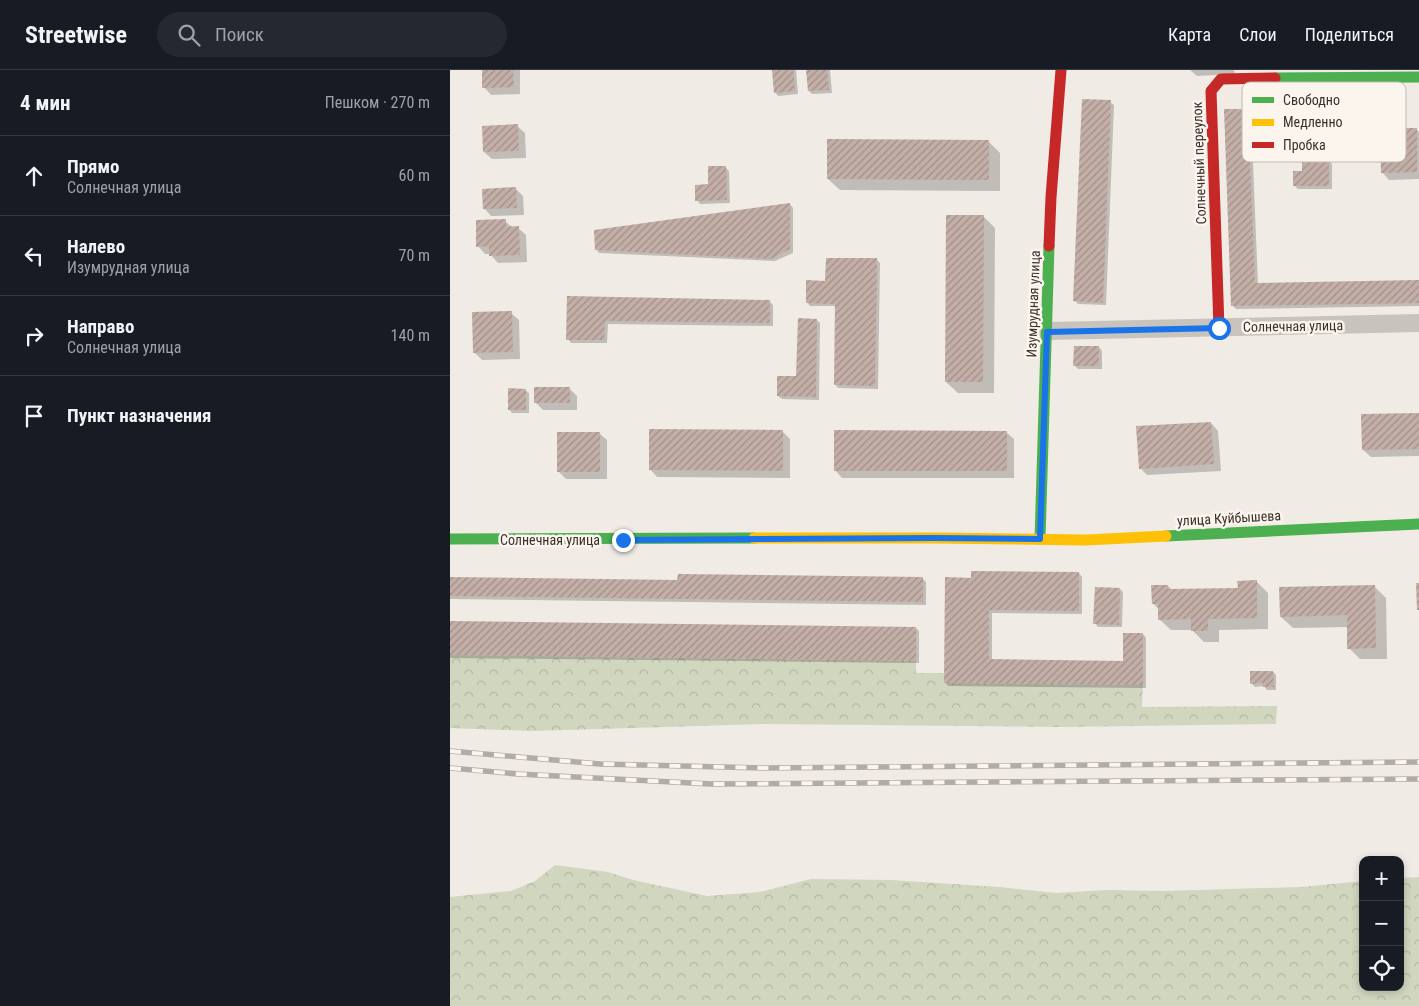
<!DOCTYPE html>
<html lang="ru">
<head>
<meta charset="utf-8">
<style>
  body { margin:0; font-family:"Roboto Condensed",sans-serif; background:#242831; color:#f1f3f6 }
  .controls { position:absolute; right:15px; bottom:15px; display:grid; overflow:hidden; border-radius:10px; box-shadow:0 2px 8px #0003 }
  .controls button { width:45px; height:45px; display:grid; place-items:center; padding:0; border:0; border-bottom:1px solid #363941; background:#171b24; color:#f1f3f6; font:25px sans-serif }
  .stop { position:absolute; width:15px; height:15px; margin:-11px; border:4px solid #1a73e8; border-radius:50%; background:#fff }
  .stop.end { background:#1a73e8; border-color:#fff; box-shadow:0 1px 5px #0008 }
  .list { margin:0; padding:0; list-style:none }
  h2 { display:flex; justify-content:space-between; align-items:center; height:65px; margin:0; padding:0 20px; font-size:21px }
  h2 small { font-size:16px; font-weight:400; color:#9ea1a6 }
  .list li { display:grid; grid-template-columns:32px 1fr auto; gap:15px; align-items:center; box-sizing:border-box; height:80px; padding:0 20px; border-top:1px solid #363941 }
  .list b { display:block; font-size:19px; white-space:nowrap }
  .list p { margin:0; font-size:16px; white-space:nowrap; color:#9ea1a6 }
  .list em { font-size:16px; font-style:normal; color:#9ea1a6 }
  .icon { flex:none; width:28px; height:28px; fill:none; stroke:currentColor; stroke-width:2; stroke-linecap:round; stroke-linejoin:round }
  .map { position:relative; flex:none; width:969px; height:936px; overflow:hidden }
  header { display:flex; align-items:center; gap:30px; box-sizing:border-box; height:70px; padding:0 25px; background:#171b24; border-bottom:1px solid #363941 }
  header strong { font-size:24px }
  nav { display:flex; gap:28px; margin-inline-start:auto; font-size:18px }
  .search { width:350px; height:45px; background:#242831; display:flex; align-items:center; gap:12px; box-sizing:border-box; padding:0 18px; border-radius:28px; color:#9ea1a6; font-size:19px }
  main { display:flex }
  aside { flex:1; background:#171b24 }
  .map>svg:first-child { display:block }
  .forest { fill:url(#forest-crowns) }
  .shadow { fill:#0003 }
  .building { fill:url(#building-hatch) }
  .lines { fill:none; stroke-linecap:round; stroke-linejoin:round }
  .street { stroke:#c9c3be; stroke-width:18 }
  .fast { stroke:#4caf50; stroke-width:11 }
  .slow { stroke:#ffc107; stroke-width:11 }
  .jam { stroke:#c62828; stroke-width:11 }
  .rail-casing { stroke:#b1aca8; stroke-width:5.5 }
  .rail { stroke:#fbf5ee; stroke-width:4; stroke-dasharray:11; stroke-linecap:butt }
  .route { stroke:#1a73e8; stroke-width:6 }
  .labels { text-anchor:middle; stroke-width:5; stroke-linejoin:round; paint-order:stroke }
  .street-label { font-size:14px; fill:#3b302b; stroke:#fbf5ee }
  .key { fill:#fbf5ee; stroke:#c1bab4; stroke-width:1 }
  .key-label { font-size:14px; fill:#3b302b }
</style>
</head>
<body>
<header>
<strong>Streetwise</strong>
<div class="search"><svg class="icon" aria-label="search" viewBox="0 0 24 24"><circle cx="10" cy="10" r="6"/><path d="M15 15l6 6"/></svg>Поиск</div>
<nav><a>Карта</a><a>Слои</a><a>Поделиться</a></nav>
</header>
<main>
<aside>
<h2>4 мин<small>Пешком · 270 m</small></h2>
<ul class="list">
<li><svg class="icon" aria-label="ahead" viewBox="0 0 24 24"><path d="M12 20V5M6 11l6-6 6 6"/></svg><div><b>Прямо</b><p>Солнечная улица</p></div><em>60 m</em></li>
<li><svg class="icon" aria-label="left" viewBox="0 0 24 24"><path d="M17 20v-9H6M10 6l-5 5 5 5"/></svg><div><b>Налево</b><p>Изумрудная улица</p></div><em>70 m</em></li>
<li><svg class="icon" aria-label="right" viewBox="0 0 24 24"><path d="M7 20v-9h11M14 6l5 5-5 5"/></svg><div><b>Направо</b><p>Солнечная улица</p></div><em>140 m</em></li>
<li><svg class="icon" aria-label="arrive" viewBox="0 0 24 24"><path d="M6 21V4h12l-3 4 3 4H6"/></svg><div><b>Пункт назначения</b></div></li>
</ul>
</aside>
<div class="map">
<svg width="969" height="936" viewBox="0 0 969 936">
  <defs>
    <pattern id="forest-crowns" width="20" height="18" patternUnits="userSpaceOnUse" patternTransform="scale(1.25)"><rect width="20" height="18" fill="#d1d6bf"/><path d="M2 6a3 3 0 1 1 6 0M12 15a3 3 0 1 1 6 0" fill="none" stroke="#b4b8a4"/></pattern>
    <pattern id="building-hatch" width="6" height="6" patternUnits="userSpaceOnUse" patternTransform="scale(1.25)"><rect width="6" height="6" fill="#c3afa7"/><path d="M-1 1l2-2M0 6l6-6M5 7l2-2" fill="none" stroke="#a08f88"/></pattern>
  </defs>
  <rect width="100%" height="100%" fill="#f0ebe5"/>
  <g class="forest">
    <path d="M 0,585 L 466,591 L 466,603 L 494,603 L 494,613 L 693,615 L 692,637 L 827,636 L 826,654 L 613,657 L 316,654 L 82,661 L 0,658 Z"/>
    <path d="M 105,795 L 158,802 L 183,810 L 257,826 L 310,822 L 361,809 L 441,810 L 549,817 L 606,823 L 657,820 L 714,821 L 852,817 L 913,811 L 913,917 L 950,917 L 950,808 L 969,807 L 969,936 L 0,936 L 0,827 L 61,821 L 85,811 Z"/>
  </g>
  <g class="shadow">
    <path d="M 33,0 L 70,0 L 70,24 L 41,25 L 34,17 Z"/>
    <path d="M 323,0 L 346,0 L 348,24 L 328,26 L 325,22 Z"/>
    <path d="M 357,0 L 380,0 L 382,23 L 362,24 L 359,21 Z"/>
    <path d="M 740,0 L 784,0 L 785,4 L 747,6 Z"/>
    <path d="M 660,32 L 664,35 L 656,235 L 628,234 L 625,231 Z"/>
    <path d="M 798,40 L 801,44 L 808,215 L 969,212 L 969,236 L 786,239 L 783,236 Z"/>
    <path d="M 67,56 L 75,63 L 76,88 L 42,89 L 34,82 Z"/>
    <path d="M 966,59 L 969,62 L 969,109 L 939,110 L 932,102 Z"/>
    <path d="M 538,71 L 550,83 L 550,121 L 390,120 L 378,109 Z"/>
    <path d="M 871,85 L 875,90 L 878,90 L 882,94 L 882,119 L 848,119 L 845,116 L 861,91 Z"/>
    <path d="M 276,98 L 279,101 L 280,133 L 250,134 L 247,130 Z"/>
    <path d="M 66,119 L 73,126 L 74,145 L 41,146 L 34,138 Z"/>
    <path d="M 340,134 L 343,138 L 343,183 L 325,191 L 149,183 L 146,179 Z"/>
    <path d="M 533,146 L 545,158 L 544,323 L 508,323 L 496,312 Z"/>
    <path d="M 55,151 L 63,158 L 68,158 L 76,165 L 77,192 L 48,193 L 40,184 L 35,184 L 28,176 Z"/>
    <path d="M 427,190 L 430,193 L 428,319 L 388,318 L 385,314 L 386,236 L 360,236 L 357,232 L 377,212 Z"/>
    <path d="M 118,228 L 319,231 L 323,235 L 323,256 L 158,254 L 157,273 L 121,273 L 118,269 Z"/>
    <path d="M 61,243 L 69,250 L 70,289 L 32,290 L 24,282 Z"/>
    <path d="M 367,250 L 370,253 L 369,330 L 332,329 L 328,326 L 348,307 Z"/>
    <path d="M 649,277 L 652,281 L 652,299 L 628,299 L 625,296 Z"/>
    <path d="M 119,318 L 127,326 L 127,340 L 93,340 L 86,333 Z"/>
    <path d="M 75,320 L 79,323 L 79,343 L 62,343 L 59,339 Z"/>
    <path d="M 969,345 L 969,386 L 921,387 L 913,380 Z"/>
    <path d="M 761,353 L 768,361 L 771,401 L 697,405 L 690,398 Z"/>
    <path d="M 332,361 L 340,369 L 340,408 L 207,407 L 200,399 Z"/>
    <path d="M 556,362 L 564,369 L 564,408 L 392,408 L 385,400 Z"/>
    <path d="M 149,363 L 157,370 L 157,409 L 116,409 L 108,401 Z"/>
    <path d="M 629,503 L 632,507 L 632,544 L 542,543 L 542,590 L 674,592 L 693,564 L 696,568 L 696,618 L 498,616 L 495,612 L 522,509 Z"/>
    <path d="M 0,509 L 229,511 L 473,509 L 476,512 L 476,535 L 0,529 Z"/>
    <path d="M 806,511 L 818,523 L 818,559 L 769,560 L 769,572 L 754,572 L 742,560 L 721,560 L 709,549 L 709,540 L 703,533 L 718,516 L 722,520 L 789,519 Z"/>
    <path d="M 925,517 L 936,528 L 937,589 L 910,589 L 899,578 L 898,557 L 843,558 L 831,547 Z"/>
    <path d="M 670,519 L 673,522 L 672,557 L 648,557 L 645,553 Z"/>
    <path d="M 0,552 L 466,558 L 469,561 L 469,593 L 0,588 Z"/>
    <path d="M 823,602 L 826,605 L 826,620 L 817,620 L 814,616 L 805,617 L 801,613 Z"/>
  </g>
  <g class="building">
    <path d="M 32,0 L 63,0 L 64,17 L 32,18 Z"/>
    <path d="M 322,0 L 343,0 L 345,21 L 324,23 Z"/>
    <path d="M 356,0 L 377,0 L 379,20 L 358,21 Z"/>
    <path d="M 632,29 L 661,30 L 653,233 L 623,231 Z"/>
    <path d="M 774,39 L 798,39 L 805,213 L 969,210 L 969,233 L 781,236 Z"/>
    <path d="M 68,54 L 69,81 L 33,82 L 32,56 Z"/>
    <path d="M 930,58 L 967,58 L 967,102 L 931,103 Z"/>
    <path d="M 377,69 L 539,70 L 539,110 L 377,109 Z"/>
    <path d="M 872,84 L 872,89 L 879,89 L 879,116 L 843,116 L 843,101 L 852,101 L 852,89 L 860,89 L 860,85 Z"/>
    <path d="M 258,96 L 276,96 L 277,130 L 245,131 L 245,115 L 258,114 Z"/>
    <path d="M 66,117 L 67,138 L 33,139 L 32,119 Z"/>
    <path d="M 340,133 L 340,179 L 321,189 L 145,180 L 144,160 Z"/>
    <path d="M 496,145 L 534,145 L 533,312 L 495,312 Z"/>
    <path d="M 56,149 L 56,157 L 69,156 L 70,185 L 39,186 L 39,176 L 26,177 L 26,150 Z"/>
    <path d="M 376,188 L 427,188 L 425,316 L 384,315 L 385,234 L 356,233 L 356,210 L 375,211 Z"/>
    <path d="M 117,226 L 320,230 L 320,253 L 155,251 L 154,270 L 116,270 Z"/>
    <path d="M 62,241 L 63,282 L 23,283 L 22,242 Z"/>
    <path d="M 348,248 L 367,249 L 366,327 L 327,326 L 327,306 L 346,306 Z"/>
    <path d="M 624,276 L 649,276 L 649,296 L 623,296 Z"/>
    <rect x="84" y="317" width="36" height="16"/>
    <path d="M 58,318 L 76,319 L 76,340 L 58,340 Z"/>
    <path d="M 969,343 L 969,379 L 912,380 L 911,344 Z"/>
    <path d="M 761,352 L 764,394 L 689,399 L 686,356 Z"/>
    <path d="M 199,359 L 333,360 L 333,401 L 199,400 Z"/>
    <path d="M 384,360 L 557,361 L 557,401 L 384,401 Z"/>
    <rect x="107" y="362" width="43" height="40"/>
    <path d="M 521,501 L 629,502 L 629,541 L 539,540 L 539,589 L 673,591 L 673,563 L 693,563 L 693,615 L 494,613 L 495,507 L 521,508 Z"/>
    <path d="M 228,504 L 473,507 L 473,532 L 0,526 L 0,507 L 227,510 Z"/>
    <path d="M 807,510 L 807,548 L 758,549 L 758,561 L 741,561 L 741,549 L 708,550 L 708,534 L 702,534 L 701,515 L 718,515 L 718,519 L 788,518 L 787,511 Z"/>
    <path d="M 966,513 L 969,513 L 969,540 L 967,540 Z"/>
    <path d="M 925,515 L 926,578 L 897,579 L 897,545 L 830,547 L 829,517 Z"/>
    <path d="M 645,517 L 670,518 L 669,555 L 643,554 Z"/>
    <path d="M 0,551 L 466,557 L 466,591 L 0,585 Z"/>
    <path d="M 800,601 L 823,601 L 824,617 L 813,617 L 812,613 L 800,614 Z"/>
  </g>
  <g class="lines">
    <path class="street" d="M 597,261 L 969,253"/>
    <g class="fast">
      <path d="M 825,8 L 969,7"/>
      <path d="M 716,466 L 969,454"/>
      <path d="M 0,469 L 304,468"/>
      <path d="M 590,469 L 599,176"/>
    </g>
    <path class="slow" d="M 304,468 L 483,468 L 636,470 L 716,466"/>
    <g class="jam">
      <path d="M 599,176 L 601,127 L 611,0"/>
      <path d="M 769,258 L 761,21 L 771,9 L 825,8"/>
    </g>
    <g class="rail-casing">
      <g id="rail">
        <path d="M 0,681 L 150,694 L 316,698 L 969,692"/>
        <path d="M 0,698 L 68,704 L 261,714 L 969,709"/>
      </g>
    </g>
    <use href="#rail" class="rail"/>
  </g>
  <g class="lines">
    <path class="route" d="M 173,470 L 483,468 L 590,469 L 597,262 L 769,258"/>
  </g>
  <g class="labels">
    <g class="street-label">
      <text transform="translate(749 93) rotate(-92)" y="5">Солнечный переулок</text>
      <text transform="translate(583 234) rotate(-88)" y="5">Изумрудная улица</text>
      <text transform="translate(843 256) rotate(-1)" y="5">Солнечная улица</text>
      <text transform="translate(779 448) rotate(-3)" y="5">улица Куйбышева</text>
      <text x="100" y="475">Солнечная улица</text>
    </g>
  </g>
  <rect x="792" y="12" width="164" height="80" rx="8" class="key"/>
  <rect x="802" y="27" width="22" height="6" fill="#4caf50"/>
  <rect x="802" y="49" width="22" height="7" fill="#ffc107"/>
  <rect x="802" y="72" width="22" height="6" fill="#c62828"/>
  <g class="key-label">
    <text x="833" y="35">Свободно</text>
    <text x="833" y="57">Медленно</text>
    <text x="833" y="80">Пробка</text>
  </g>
</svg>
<div class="controls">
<button>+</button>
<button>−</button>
<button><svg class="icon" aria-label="locate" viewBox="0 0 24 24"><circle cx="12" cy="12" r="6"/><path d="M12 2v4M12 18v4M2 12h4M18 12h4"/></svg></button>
</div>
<div class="stop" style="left:769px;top:258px"></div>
<div class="stop end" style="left:173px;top:470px"></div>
</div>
</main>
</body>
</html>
